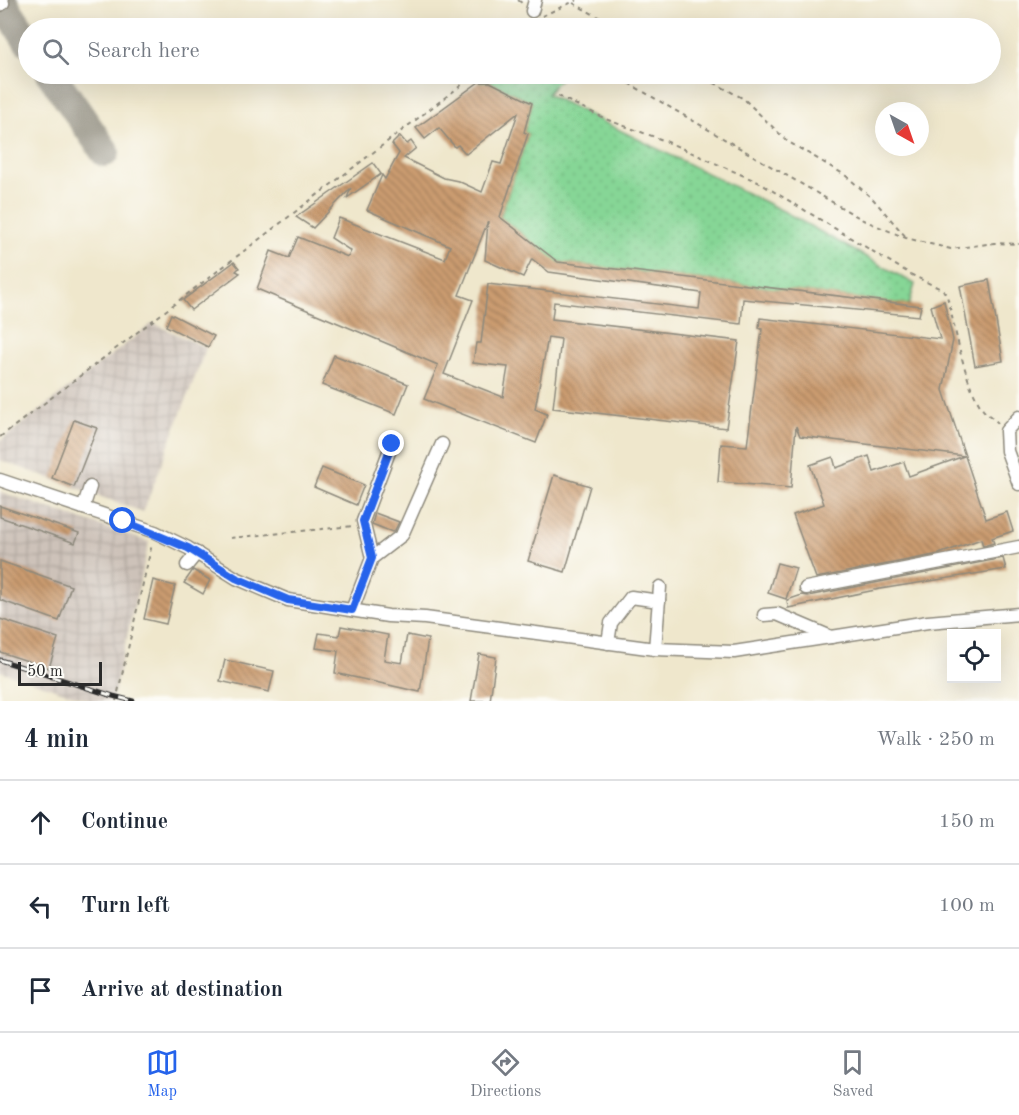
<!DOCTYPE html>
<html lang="en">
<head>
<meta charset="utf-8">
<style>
  body { margin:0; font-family:"Old Standard TT",serif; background:#f2f2f3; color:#1f2937 }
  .controls { position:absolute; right:18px; bottom:18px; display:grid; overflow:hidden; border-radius:0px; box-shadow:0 6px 24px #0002 }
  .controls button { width:54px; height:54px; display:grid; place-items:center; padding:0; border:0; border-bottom:2px solid #e0e1e3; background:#fff; color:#1f2937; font:30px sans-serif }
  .compass { position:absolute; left:875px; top:102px; width:54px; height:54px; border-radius:50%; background:#fff; box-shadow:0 6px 24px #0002; rotate:140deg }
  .scale { position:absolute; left:18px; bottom:15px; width:84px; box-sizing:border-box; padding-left:6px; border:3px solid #2b2b2b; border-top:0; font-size:16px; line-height:21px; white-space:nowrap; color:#2b2b2b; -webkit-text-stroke:4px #fdfcf7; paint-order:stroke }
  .stop { position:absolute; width:18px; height:18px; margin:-14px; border:4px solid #2563eb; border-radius:50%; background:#fff }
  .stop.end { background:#2563eb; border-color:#fff; box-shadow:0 2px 6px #0008 }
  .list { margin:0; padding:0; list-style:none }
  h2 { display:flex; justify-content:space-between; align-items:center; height:78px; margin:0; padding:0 24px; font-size:26px }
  h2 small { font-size:20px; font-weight:400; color:#747a83 }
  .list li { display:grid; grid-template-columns:39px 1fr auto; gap:18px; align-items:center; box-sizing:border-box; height:84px; padding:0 24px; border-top:2px solid #e0e1e3 }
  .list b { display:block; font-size:22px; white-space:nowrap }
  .list em { font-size:20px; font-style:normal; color:#747a83 }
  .icon { flex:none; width:33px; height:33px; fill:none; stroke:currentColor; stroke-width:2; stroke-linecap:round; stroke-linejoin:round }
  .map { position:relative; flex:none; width:1019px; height:701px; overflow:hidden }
  .search { position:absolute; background:#fff; box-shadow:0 6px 24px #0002; left:18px; right:18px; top:18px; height:66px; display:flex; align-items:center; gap:15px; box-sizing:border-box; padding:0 21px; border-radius:33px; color:#747a83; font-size:22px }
  .sheet { height:330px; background:#fff }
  nav { display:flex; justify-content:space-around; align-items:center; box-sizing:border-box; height:84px; border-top:2px solid #e0e1e3; background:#fff; font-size:16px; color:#747a83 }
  nav a { display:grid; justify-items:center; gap:3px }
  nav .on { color:#2563eb }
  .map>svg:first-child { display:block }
  .industrial { fill:url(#industrial-grid) }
  .garden { fill:url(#garden-dots); stroke:#588060; stroke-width:1.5 }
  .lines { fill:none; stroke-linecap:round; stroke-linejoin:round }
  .taxiway { stroke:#8d897c; stroke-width:30 }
  .building { fill:url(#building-back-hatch); fill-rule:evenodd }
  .minor-casing { stroke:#8d897c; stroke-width:15 }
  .path { stroke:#8d897c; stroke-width:2; stroke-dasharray:4.5 4.5; stroke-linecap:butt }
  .minor { stroke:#fff; stroke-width:12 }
  .rail-casing { stroke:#2b2b2b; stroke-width:5 }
  .rail { stroke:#fdfcf7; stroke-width:3; stroke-dasharray:9; stroke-linecap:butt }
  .route { stroke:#2563eb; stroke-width:8 }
</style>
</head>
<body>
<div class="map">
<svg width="1019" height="701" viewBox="0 0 1019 701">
  <defs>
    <pattern id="industrial-grid" width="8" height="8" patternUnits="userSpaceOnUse" patternTransform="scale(1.5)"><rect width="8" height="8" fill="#cdc2b9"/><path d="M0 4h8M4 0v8" fill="none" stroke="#b0a79f"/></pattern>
    <pattern id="garden-dots" width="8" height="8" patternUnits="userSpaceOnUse" patternTransform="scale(1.5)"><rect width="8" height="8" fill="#86d696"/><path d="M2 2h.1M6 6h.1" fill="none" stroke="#74b881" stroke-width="1.8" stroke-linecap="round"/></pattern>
    <pattern id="building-back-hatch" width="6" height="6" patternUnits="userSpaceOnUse" patternTransform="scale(1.5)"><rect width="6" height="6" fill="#ca9b70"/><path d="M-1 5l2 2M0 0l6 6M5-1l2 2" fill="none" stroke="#a47f5c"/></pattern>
  </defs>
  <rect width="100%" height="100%" fill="#fdfcf7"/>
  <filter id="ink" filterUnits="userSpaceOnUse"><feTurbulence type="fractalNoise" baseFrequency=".0167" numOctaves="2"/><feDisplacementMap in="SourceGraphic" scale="12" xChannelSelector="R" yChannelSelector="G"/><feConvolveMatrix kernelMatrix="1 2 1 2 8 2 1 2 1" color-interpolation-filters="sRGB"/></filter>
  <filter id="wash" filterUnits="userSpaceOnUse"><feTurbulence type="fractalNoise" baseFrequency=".008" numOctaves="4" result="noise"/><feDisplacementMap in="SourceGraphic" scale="24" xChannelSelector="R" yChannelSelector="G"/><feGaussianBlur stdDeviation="1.35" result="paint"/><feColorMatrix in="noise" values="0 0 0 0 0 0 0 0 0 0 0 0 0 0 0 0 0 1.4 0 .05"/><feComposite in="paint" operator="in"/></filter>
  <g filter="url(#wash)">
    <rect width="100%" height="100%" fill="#efe7cc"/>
    <g class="industrial">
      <path d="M 153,323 L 206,348 L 143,512 L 0,460 L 0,441 Z"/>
      <path d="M 0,492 L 149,542 L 112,701 L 92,701 L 0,671 Z"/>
    </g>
    <path class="garden" d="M 489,74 L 561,74 L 563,75 L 547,94 L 783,211 L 915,284 L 909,305 L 557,262 L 500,217 L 528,134 L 524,132 L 532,103 L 490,82 L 479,82 Z"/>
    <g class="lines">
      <g class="taxiway">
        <path d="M 1,0 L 28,41"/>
        <path d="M 51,74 L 105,152"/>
      </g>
    </g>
    <g id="blocks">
      <g class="building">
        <path d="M 479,82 L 490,82 L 532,103 L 524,132 L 528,134 L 500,217 L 558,262 L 921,306 L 919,316 L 743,299 L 741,324 L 554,302 L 552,319 L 739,341 L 726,428 L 553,408 L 561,339 L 548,337 L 535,409 L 547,414 L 536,443 L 424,399 L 438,365 L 257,289 L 271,251 L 289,258 L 298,237 L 348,257 L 351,251 L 331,238 L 339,218 L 445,259 L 450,246 L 367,210 L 382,175 L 385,179 L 399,153 L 392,144 L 400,136 L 407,144 L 411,141 L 416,148 L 404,158 L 444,178 L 458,181 L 482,192 L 493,162 L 501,164 L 518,113 L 466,154 L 458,145 L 455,147 L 439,128 L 425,139 L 416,128 ZM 488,221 L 485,260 L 523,277 L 532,259 L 549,272 L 701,293 L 699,309 L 488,284 L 481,343 L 476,343 L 473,363 L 508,367 L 503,397 L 444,374 L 473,300 L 459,295 Z"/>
        <path d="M 373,163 L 381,174 L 347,198 L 351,188 L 313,228 L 296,217 Z"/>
        <path d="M 234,262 L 239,268 L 236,271 L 240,273 L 191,310 L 183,300 Z"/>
        <path d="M 989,280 L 1003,361 L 975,366 L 960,286 Z"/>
        <path d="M 944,301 L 953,340 L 943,390 L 986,519 L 1007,512 L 1013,531 L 992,538 L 994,543 L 983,546 L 981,539 L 939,554 L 816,578 L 793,515 L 824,504 L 810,465 L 833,457 L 836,468 L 869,456 L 874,472 L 904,462 L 909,476 L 964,456 L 800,436 L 796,426 L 791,488 L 718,482 L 721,444 L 747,446 L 762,329 L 759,328 L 760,318 L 940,339 L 931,306 Z"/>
        <path d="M 171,314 L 214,336 L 208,347 L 166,326 Z"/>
        <path d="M 334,355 L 408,384 L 396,414 L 322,385 Z"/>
        <path d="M 74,420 L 97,428 L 74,487 L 52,478 Z"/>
        <path d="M 322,468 L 364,485 L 356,505 L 314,487 Z"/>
        <path d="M 554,475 L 590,486 L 565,572 L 528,561 Z"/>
        <path d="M 0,506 L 79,533 L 75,543 L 0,517 Z"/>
        <path d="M 375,513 L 399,522 L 395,530 L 392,532 L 372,524 Z"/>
        <path d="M 1003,558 L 1006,569 L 880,589 L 788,608 L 787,600 L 802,595 L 808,596 Z"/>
        <path d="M 0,561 L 71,586 L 59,621 L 0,600 Z"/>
        <path d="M 777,563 L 796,568 L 786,599 L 768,593 Z"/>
        <path d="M 193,570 L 210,580 L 203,594 L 184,583 Z"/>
        <path d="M 153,580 L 175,586 L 166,624 L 144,619 Z"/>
        <path d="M 0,619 L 58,638 L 49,668 L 0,652 Z"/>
        <path d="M 341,626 L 388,635 L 384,660 L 402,663 L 407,635 L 428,639 L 420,692 L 335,673 L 338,651 L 316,648 L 319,633 L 339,636 Z"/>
        <path d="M 479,654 L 496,657 L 490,701 L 471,701 Z"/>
        <path d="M 225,660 L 274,671 L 269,692 L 220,681 Z"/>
      </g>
    </g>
  </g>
  <g filter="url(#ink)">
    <use href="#blocks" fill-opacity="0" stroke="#8d897c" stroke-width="1.5"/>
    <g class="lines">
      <g class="minor-casing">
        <g id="minor">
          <path d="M 0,5 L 3,3"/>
          <path d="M 532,11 L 535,0"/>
          <path d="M 1019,417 L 1006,431 L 1007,451 L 1019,484"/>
          <path d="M 0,480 L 155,532 L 188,548 L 236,578 L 288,600 L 388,616 L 425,618 L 655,649 L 734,652 L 928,622 L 1019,614"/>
          <path d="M 83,508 L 90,487"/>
          <path d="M 372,558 L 363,521 L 392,444"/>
          <path d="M 187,565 L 197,553"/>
          <path d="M 806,588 L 1019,547"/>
          <path d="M 352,610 L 372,558 L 402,535 L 442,444"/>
          <path d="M 764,615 L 777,614 L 831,637"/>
          <path d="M 608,643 L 611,623 L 631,597 L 659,601"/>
          <path d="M 655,649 L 660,587"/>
        </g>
      </g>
      <g class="path">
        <path d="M 518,0 L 523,4"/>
        <path d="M 573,3 L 618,28"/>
        <path d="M 542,16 L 577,0"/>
        <path d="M 536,20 L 539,28"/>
        <path d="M 524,28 L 528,20"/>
        <path d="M 549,28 L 552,28"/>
        <path d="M 613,74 L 863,220 L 906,238 L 951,249 L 994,243 L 1019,244"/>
        <path d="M 698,74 L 744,99 L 787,141 L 845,175 L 873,199 L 906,237"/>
        <path d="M 558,96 L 608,120 L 663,140 L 758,182 L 912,275 L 943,290 L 947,296 C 955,326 965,388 984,411 C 988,415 994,419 998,423"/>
        <path d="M 0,437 L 476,74"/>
        <path d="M 230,538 L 353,526"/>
        <path d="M 116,701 L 152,544"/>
      </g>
      <use href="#minor" class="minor"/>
      <g class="rail-casing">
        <path id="rail" d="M 0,660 L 113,696 L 133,701"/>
      </g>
      <use href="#rail" class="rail"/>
    </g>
  </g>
  <g class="lines" filter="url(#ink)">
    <path class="route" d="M 123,521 L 188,548 L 236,578 L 288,600 L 352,610 L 372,558 L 363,521 L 392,444"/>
  </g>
</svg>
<div class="controls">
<button><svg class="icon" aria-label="locate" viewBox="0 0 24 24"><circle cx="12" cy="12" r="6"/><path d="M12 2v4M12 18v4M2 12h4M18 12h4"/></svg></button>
</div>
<svg class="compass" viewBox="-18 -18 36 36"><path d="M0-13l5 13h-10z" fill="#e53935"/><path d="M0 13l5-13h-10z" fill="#747a83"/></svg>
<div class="scale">50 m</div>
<div class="stop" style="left:123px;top:521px"></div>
<div class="stop end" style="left:392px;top:444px"></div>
<div class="search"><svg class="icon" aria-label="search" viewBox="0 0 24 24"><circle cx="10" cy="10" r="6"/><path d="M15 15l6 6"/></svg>Search here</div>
</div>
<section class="sheet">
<h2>4 min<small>Walk · 250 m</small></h2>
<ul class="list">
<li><svg class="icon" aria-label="ahead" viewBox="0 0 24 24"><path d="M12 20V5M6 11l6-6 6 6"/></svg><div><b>Continue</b></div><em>150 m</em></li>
<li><svg class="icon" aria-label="left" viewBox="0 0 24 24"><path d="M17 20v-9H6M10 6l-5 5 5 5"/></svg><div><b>Turn left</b></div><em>100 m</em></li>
<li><svg class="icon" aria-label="arrive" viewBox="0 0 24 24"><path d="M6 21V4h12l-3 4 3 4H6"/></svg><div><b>Arrive at destination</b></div></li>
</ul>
</section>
<nav>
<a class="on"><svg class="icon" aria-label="map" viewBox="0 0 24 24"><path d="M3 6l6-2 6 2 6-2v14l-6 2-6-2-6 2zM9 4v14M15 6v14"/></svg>Map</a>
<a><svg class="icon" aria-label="directions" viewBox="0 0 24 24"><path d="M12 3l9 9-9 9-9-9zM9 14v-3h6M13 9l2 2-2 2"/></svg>Directions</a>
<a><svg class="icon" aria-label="saved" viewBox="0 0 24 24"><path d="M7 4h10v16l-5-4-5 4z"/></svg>Saved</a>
</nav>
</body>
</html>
